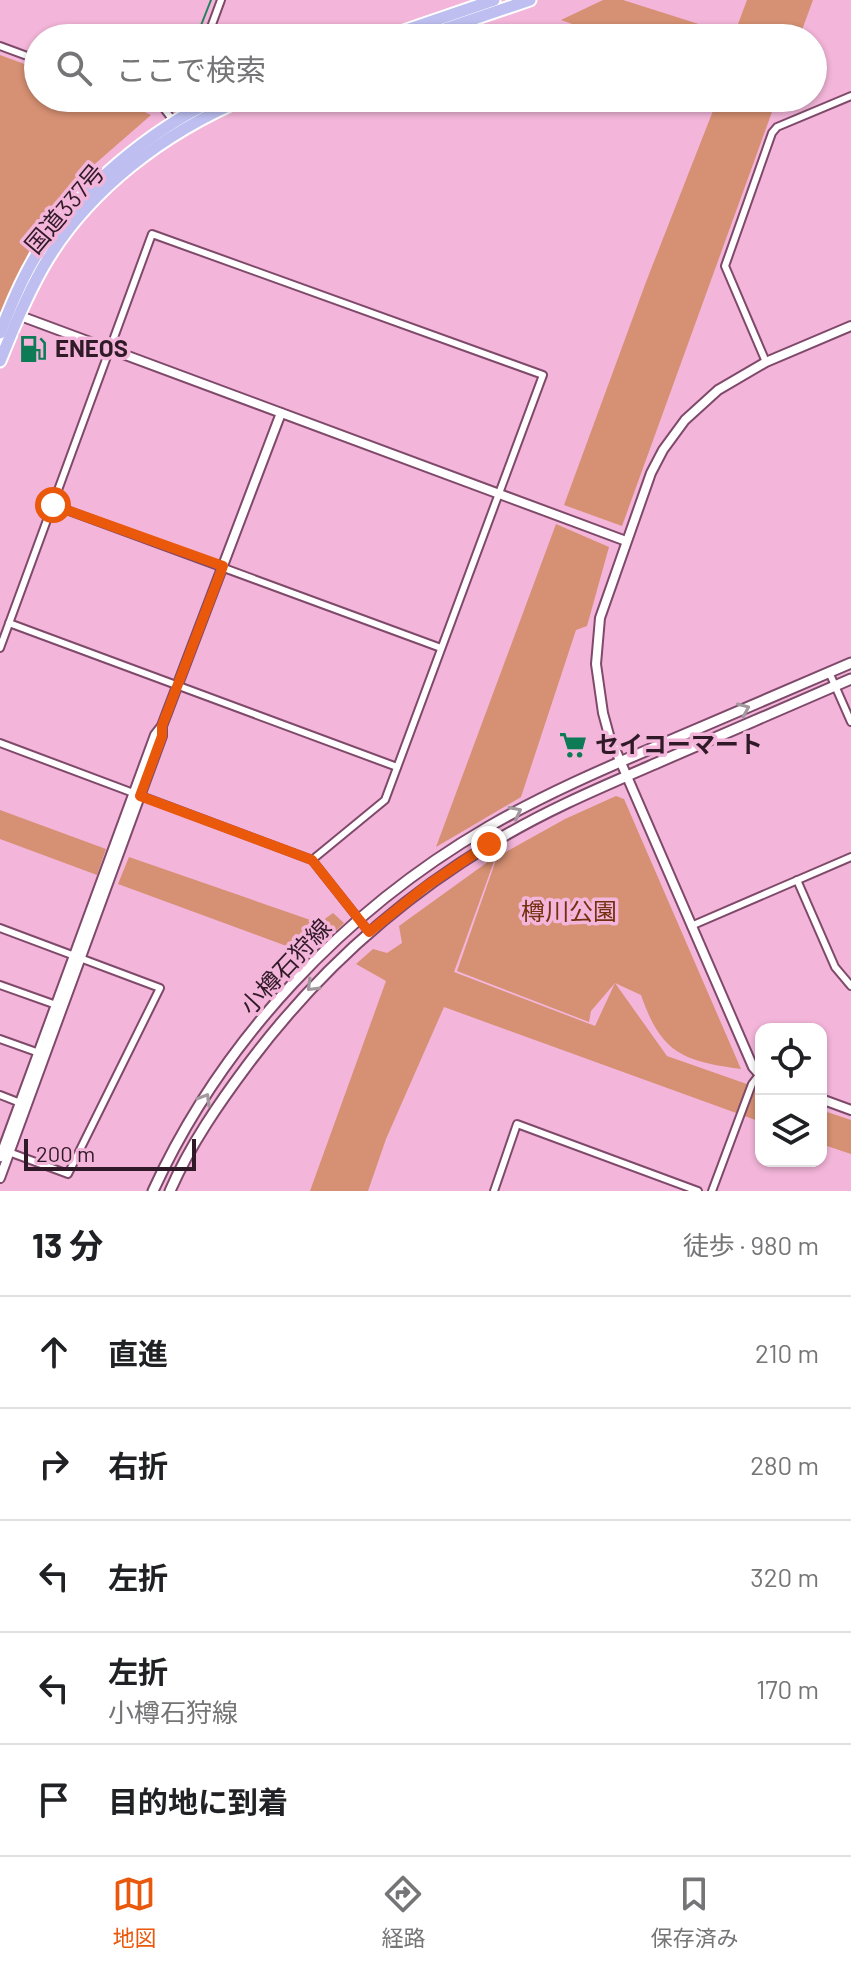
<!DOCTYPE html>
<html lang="ja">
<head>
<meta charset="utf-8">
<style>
  body { margin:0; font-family:Barlow,"Noto Sans JP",sans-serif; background:#f2f2f2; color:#202124 }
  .controls { position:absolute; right:24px; bottom:24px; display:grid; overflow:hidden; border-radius:16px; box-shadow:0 2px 6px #0004 }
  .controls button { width:72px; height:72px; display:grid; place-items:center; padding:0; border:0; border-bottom:2px solid #e0e0e0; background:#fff; color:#202124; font:40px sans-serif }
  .scale { position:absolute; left:24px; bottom:20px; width:172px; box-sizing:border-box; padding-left:8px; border:4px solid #311a28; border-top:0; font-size:22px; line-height:28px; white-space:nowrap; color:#311a28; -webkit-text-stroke:6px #f3b5d9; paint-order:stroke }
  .stop { position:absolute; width:24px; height:24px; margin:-18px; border:6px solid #ea580c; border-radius:50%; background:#fff }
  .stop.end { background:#ea580c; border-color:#fff; box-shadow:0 2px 8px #0008 }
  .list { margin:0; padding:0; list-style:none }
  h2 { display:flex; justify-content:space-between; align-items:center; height:104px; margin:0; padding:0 32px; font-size:34px }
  h2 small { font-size:26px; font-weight:400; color:#757577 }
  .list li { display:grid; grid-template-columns:52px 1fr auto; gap:24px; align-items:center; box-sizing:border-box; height:112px; padding:0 32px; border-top:2px solid #e0e0e0 }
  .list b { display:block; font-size:30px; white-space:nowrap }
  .list p { margin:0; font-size:26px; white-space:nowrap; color:#757577 }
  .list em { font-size:26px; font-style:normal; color:#757577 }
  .icon { flex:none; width:44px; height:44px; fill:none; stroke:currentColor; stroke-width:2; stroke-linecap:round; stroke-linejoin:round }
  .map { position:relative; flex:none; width:851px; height:1191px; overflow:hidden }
  .search { position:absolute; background:#fff; box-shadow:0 2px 6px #0004; left:24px; right:24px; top:24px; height:88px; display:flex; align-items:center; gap:20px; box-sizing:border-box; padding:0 28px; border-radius:44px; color:#757577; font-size:30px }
  .sheet { height:664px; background:#fff }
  nav { display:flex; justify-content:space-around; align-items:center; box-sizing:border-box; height:112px; border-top:2px solid #e0e0e0; background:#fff; font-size:22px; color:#757577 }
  nav a { display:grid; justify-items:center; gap:4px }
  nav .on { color:#ea580c }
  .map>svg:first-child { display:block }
  .green { fill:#d69073 }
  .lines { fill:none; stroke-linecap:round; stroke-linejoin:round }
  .stream { stroke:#25825e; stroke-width:2 }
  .minor-casing { stroke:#7f496a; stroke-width:10 }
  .tertiary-casing { stroke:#7f496a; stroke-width:12 }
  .secondary-casing { stroke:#7f496a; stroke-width:13 }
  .trunk-casing { stroke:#fff; stroke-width:15 }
  .minor { stroke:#fff; stroke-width:6 }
  .tertiary { stroke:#fff; stroke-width:8 }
  .secondary { stroke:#fff; stroke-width:9 }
  .trunk { stroke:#bebff0; stroke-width:11 }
  .oneway { stroke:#a2989e }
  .route { stroke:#ea580c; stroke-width:10 }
  .labels { text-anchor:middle; stroke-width:7; stroke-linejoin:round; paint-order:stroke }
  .street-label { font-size:24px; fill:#311a28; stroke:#f3b5d9 }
  .poi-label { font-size:24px; font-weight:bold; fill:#311a28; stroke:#f3b5d9; text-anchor:start }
  .park-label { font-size:24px; fill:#74300e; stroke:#f3b5d9 }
</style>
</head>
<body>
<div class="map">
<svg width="851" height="1191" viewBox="0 0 851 1191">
  <rect width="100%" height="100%" fill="#f3b5d9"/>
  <g class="green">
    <path d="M 603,0 L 623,0 L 730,34 L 735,32 L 747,0 L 813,0 L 799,38 L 612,38 L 561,20 Z"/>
    <path d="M 0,55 L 38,69 L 38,98 L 115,98 L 151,115 L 96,163 L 40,228 L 0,314 Z"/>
    <path d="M 718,98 L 777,98 L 622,526 L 564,505 L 646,282 Z"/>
    <path d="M 556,524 L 609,547 L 587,626 L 576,630 L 521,797 L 436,847 Z"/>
    <path d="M 616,796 L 624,799 L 741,1069 C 682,1061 661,1053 641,995 L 615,983 L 667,1056 L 761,1089 L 761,1122 L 444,1007 L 386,1139 L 368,1191 L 310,1191 L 386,981 L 356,964 L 373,949 L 387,953 L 402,943 L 399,926 L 496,856 L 454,972 L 595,1026 L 615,983 L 591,1011 L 589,1022 L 457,971 L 497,857 L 565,819 Z"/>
    <path d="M 0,810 L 106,849 L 97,875 L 0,839 Z"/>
    <path d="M 129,857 L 319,923 L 333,913 L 344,923 L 311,955 L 118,884 Z"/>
    <path d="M 821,1110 L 851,1120 L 851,1154 L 821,1144 Z"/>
  </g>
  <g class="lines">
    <path class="stream" d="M 196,38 L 211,0"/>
    <g class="minor-casing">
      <g id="minor">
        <path d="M 207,38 L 221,0"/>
        <path d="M 0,46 L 38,60"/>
        <path d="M 141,98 L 162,106 L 175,123"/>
        <path d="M 766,362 L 725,266 L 772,133 L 777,127 L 851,96"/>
        <path d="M 53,505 L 441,648"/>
        <path d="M 9,623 L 397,767"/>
        <path d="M 0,648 L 152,234 L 543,375 L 385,800 L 312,860"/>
        <path d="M 829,672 L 851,722"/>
        <path d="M 0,743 L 312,860 L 369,932"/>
        <path d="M 797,880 L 835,967 L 851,986"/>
        <path d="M 691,926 L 851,857"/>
        <path d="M 0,928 L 160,988 L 68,1174 L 6,1151"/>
        <path d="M 0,985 L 59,1006"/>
        <path d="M 0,1039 L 42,1054"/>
        <path d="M 0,1095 L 23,1104"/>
        <path d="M 494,1191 L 517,1124 L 698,1191"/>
        <path d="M 712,1191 L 752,1084 L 759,1075"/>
      </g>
    </g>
    <g class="tertiary-casing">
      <g id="tertiary">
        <path d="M 15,314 L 626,541"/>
        <path d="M 761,1076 L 753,1067 L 609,735 L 603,713 L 596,664 L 600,618 L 651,473 L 663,450 L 685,420 L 718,390 L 766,362 L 851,326"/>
        <path d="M 821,1099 L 851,1110"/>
        <path d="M 0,1157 L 155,735 L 162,726 L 281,413"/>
        <path d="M 0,1178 L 162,736 L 162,727"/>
      </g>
    </g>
    <g class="secondary-casing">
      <g id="secondary">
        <path d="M 153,1191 C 222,1040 345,910 488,827 C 543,795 603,769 662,744 C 725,717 788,690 851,663"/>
        <path d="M 170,1191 C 190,1145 219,1103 249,1063 C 315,975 395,902 489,845 C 542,812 599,788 657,763 C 722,735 786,707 851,679"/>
      </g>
    </g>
    <g class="trunk-casing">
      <g id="trunk">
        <path d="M 383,38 L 494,0"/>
        <path d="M 418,38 L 530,0"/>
        <path d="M 0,333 C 10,307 22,278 37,254 C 80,189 148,131 218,98"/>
        <path d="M 0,361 C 13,329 26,297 43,267 C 88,189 165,132 246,98"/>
      </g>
    </g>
    <use href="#minor" class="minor"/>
    <use href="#tertiary" class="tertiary"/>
    <use href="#secondary" class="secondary"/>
    <use href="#trunk" class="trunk"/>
  </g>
  <defs><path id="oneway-chevron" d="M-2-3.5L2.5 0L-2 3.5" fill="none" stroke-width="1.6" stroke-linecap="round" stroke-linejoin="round" transform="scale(2)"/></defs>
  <g class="oneway">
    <use href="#oneway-chevron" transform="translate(744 709) rotate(-23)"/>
    <use href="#oneway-chevron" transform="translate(516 812) rotate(-27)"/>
    <use href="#oneway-chevron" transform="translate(312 986) rotate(135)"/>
    <use href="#oneway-chevron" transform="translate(205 1099) rotate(-59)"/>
  </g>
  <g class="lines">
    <path class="route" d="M 53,505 L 223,566 L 162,726 L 162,736 L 140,796 L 312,860 L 369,932 L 425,887 L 489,844"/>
  </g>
  <defs>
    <g id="fuel-bare" transform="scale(2.16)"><path d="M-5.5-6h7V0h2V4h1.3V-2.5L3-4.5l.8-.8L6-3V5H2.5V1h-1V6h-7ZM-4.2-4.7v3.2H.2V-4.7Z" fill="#0d7b56" stroke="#f3b5d9" stroke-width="2.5" paint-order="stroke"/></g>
    <g id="supermarket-bare" transform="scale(2.16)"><path d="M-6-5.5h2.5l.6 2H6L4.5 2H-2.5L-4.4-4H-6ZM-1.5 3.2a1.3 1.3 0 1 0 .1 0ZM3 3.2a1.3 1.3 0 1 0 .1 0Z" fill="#0d7b56" stroke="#f3b5d9" stroke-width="2.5" paint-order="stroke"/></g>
  </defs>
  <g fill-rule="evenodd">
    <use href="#fuel-bare" x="33" y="349"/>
    <use href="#supermarket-bare" x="573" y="745"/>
  </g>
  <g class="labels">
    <g class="street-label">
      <text transform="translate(65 209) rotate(-50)" y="8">国道337号</text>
      <text transform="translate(286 967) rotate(-47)" y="8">小樽石狩線</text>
    </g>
    <g class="poi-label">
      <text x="55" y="357">ENEOS</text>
      <text x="595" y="753">セイコーマート</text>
    </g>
    <g class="park-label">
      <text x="569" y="920">樽川公園</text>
    </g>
  </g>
</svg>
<div class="controls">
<button><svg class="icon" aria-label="locate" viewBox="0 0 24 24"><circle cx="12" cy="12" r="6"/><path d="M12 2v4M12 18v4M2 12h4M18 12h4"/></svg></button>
<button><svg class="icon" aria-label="layers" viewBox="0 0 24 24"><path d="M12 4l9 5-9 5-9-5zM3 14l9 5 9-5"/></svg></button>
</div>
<div class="scale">200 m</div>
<div class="stop" style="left:53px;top:505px"></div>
<div class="stop end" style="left:489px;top:844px"></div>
<div class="search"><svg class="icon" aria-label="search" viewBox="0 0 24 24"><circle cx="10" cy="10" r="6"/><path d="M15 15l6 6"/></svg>ここで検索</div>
</div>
<section class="sheet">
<h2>13 分<small>徒歩 · 980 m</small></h2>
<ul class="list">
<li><svg class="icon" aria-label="ahead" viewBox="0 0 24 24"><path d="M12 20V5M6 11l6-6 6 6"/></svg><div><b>直進</b></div><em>210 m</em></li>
<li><svg class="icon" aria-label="right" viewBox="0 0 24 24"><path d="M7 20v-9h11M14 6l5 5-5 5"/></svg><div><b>右折</b></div><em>280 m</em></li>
<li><svg class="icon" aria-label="left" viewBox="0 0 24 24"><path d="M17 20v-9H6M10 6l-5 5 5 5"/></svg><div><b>左折</b></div><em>320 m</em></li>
<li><svg class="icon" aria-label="left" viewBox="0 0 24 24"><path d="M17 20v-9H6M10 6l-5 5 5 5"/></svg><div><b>左折</b><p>小樽石狩線</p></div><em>170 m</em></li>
<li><svg class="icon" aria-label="arrive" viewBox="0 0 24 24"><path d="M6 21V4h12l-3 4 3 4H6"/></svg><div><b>目的地に到着</b></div></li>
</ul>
</section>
<nav>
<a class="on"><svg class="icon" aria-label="map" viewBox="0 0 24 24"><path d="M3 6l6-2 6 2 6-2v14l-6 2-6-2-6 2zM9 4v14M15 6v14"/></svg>地図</a>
<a><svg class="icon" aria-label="directions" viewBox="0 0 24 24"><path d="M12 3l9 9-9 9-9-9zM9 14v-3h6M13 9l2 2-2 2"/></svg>経路</a>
<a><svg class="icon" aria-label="saved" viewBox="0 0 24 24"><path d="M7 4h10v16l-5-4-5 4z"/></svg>保存済み</a>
</nav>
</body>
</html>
